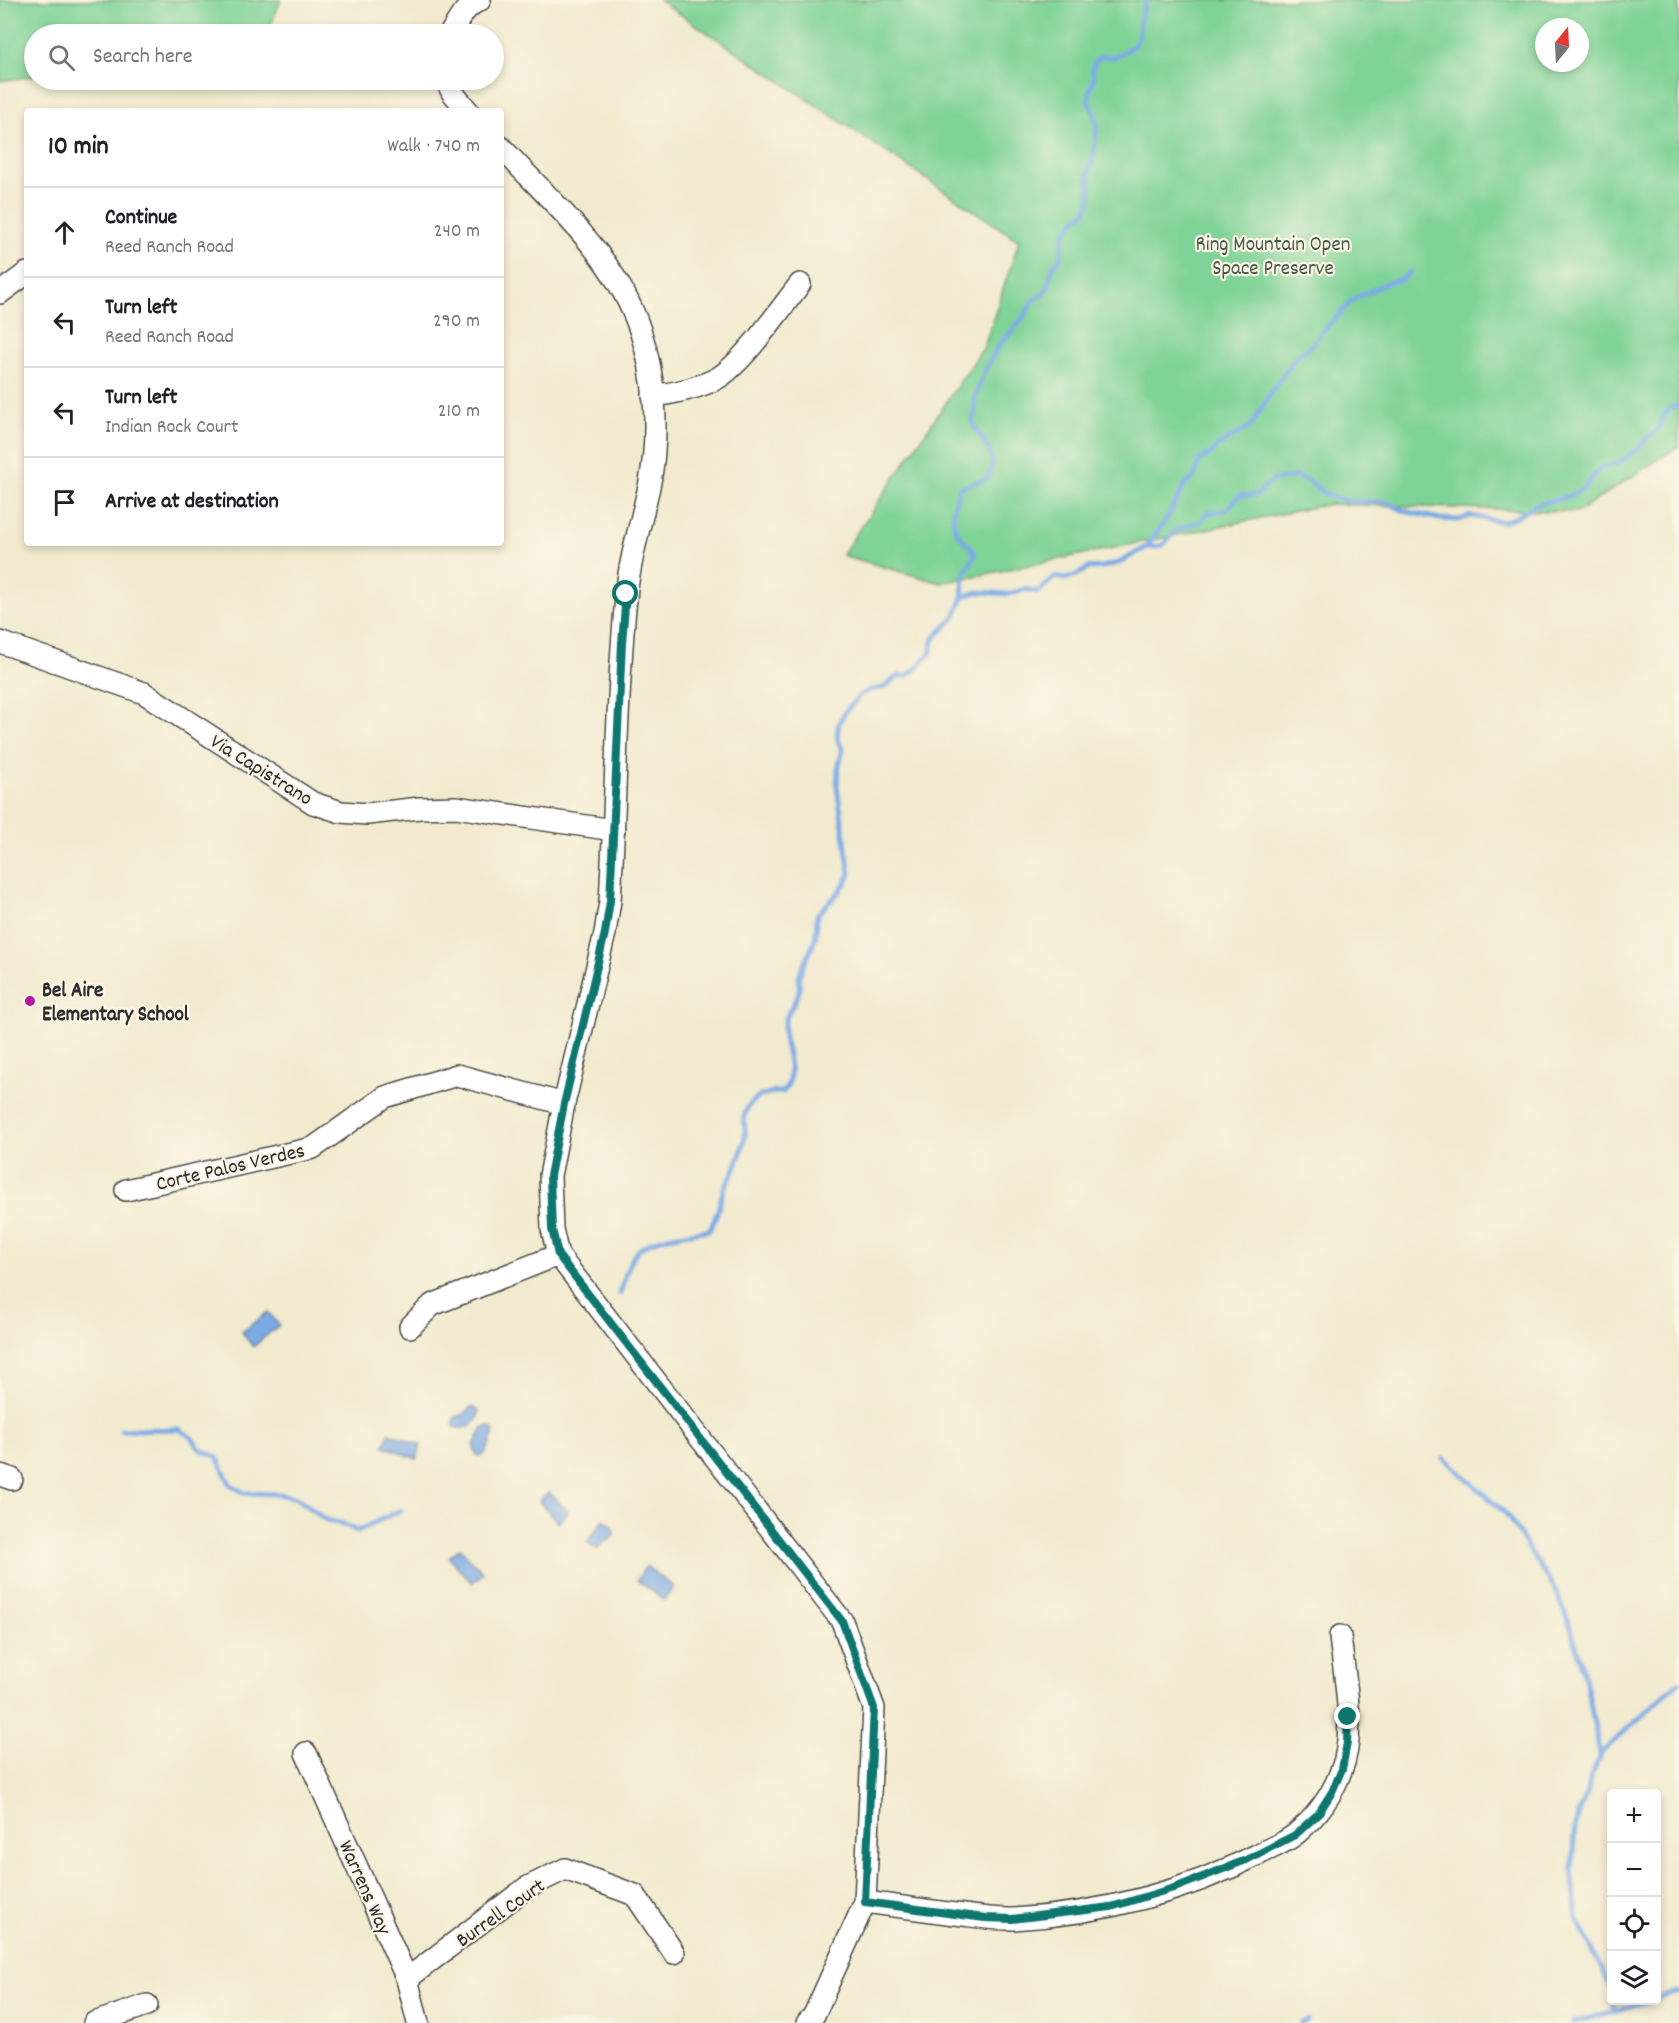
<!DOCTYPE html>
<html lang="en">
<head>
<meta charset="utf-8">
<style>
  body { margin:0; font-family:Dekko,sans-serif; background:#f2f2f2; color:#202124 }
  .controls { position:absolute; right:18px; bottom:18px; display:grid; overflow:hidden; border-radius:6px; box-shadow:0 3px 9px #0003 }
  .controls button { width:54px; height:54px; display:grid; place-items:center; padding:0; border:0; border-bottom:2px solid #e0e0e0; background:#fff; color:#202124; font:30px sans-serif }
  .compass { position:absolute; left:1535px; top:18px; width:54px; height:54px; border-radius:50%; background:#fff; box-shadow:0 3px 9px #0003; rotate:18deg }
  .stop { position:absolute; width:18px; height:18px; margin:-14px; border:4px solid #0f766e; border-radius:50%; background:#fff }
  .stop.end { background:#0f766e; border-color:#fff; box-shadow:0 2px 6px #0008 }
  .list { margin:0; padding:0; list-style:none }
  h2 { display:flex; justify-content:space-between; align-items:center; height:78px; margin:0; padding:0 24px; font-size:26px }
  h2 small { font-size:20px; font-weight:400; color:#757577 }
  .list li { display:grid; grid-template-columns:39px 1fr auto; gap:18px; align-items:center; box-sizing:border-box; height:90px; padding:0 24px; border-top:2px solid #e0e0e0 }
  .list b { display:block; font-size:22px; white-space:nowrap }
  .list p { margin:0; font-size:20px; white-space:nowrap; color:#757577 }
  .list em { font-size:20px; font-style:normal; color:#757577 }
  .icon { flex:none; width:33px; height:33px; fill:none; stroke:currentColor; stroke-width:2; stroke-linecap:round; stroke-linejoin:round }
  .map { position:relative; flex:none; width:1679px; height:2023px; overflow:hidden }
  .search { position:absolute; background:#fff; box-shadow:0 3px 9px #0003; left:24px; top:24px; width:480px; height:66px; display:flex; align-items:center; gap:15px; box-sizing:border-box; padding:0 21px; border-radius:33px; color:#757577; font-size:22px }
  .panel { position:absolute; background:#fff; box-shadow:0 3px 9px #0003; left:24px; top:108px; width:480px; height:438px; border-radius:6px }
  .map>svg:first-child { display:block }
  .green { fill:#7fd396; stroke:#557f60; stroke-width:1.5; fill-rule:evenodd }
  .water { fill:#7baae5; stroke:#536a88; stroke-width:1.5 }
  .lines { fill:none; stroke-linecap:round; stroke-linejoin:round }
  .stream { stroke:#7baae5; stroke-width:5 }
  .minor-casing { stroke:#494843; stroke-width:24 }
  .minor { stroke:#fff; stroke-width:21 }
  .route { stroke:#0f766e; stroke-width:8 }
  .poi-dot { fill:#b5179e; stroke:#fcf5e5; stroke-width:2 }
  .labels { text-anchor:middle; stroke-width:4.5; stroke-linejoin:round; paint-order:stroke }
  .park-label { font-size:21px; fill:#445d4b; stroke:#fcf5e5 }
  .street-label { font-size:21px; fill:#2b2b2b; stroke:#fcf5e5 }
  .poi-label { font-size:21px; font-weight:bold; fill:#2b2b2b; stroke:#fcf5e5; text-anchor:start }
</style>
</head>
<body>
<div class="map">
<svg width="1679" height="2023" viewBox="0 0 1679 2023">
  <rect width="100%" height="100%" fill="#fcf5e5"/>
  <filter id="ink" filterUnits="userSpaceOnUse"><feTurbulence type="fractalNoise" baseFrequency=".0167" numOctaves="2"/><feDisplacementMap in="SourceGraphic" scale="12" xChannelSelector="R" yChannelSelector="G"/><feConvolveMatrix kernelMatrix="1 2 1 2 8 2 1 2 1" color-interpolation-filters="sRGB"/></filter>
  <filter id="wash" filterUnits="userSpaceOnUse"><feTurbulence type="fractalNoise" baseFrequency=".008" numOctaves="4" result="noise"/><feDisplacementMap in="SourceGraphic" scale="24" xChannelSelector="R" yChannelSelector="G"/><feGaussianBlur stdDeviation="1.35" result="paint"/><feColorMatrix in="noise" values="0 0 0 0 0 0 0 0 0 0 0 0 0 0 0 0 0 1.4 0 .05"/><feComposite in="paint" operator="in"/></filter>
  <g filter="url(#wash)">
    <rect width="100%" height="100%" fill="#f1eace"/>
    <g class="green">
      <path d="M 0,0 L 281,0 L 267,34 L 34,34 L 34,76 L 0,81 Z"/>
      <path d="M 659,0 L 1679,0 L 1679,446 L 1578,512 L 1330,504 L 941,583 L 842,555 L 984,347 L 1019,241 ZM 1544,27 L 1580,27 L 1580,63 L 1544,63 Z"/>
    </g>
    <g class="water">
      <path d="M 268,1312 L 279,1325 L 253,1347 L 242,1332 Z"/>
      <path d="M 471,1407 L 473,1407 L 479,1411 C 479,1423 468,1429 457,1428 L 453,1425 L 455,1417 L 464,1414 Z"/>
      <path d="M 489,1426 L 494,1431 C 492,1440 488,1446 485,1454 L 478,1456 C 468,1445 480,1438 483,1427 Z"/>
      <path d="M 389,1433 L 421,1445 L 417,1459 L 384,1446 Z"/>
      <path d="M 549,1492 L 568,1512 L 558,1522 L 539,1501 Z"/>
      <path d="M 604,1519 L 613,1526 L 614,1534 L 610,1540 L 605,1540 L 597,1549 L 587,1542 Z"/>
      <path d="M 460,1548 L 483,1573 L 472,1583 L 449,1557 Z"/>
      <path d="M 646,1566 L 674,1587 L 664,1600 L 637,1580 Z"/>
    </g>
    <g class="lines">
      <g class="stream">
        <path d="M 1147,547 C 1172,548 1163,538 1179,529 C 1186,525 1195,524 1202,521 L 1206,513 L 1226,510 L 1240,495 L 1251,496 L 1259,494 L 1266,485 L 1274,480 L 1296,476 L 1310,482 L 1325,494 L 1346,501 L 1387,502 L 1404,511 L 1440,519 L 1459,520 L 1471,516 L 1503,522 L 1520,515 L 1533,506 L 1569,496 L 1583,489 L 1600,468 L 1618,463 L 1638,449 L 1644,441 L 1659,429 L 1663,416 L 1671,407 L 1679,406"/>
        <path d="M 963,597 L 977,592 L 1009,594 L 1024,589 L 1038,592 L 1055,577 L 1065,579 L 1077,575 L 1088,568 L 1102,567 L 1118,563 L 1147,547 L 1167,518 L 1186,483 L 1194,478 L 1199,460 L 1212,453 L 1218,446 L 1251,426 L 1273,389 L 1297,356 L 1311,346 L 1321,333 L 1355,298 L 1389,282 L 1403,279 L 1411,271"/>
        <path d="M 620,1294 C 624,1281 627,1265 635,1254 C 647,1237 690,1233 709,1230 C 719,1216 718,1202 725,1187 C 727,1183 730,1179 732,1175 C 737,1164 743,1148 745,1136 C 746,1128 742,1120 745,1113 C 751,1097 767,1091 783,1092 C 800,1072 781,1047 784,1025 C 786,1012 796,1003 799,991 C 800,986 798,981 799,977 C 802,964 812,952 815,938 C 817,931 816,923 817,915 C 829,901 843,892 850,874 L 837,787 L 838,769 L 843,749 L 839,743 L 837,735 L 839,723 L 845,712 L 861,694 L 870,690 L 883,688 L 898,676 L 907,676 L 918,667 L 930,653 L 934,638 L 954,618 L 962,600 L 964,574 L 975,555 C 972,545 962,541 957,532 C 949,520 956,501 959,488 L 988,478 C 1000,453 983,445 972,422 L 975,412 L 974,400 L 984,372 L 998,347 L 1024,317 L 1033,300 L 1044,293 L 1049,285 L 1050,275 L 1053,267 L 1060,259 L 1065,233 L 1075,220 L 1085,212 L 1091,198 L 1088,175 L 1093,159 L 1097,126 L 1094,113 L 1088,101 L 1090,89 L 1094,78 L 1092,70 L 1095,61 L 1103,56 L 1115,57 L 1134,46 L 1139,36 L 1140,19 L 1147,0"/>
        <path d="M 121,1430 L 179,1429 L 192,1438 L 200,1449 L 217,1457 L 230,1484 L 244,1493 L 279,1494 L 297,1498 L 326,1520 L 343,1524 L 357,1531 L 401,1510"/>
        <path d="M 1444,1458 L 1507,1515 L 1556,1591 L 1572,1631 L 1586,1682 L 1600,1754"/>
        <path d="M 1612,1990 L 1577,1919 L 1572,1867 L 1575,1825 L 1600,1754 L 1679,1682"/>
        <path d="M 1656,1999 L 1679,1992"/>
        <path d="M 1614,2000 L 1616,2012"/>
        <path d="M 1301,2023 L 1307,2020"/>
        <path d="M 1573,2023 L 1652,2000"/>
      </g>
    </g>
  </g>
  <g filter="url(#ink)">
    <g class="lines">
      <g class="minor-casing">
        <g id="minor">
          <path d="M 450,34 C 458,21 465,6 480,0"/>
          <path d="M 446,80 L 452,92 L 468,111"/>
          <path d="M 501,147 C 553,204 615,255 640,330 C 656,376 659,434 650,482 C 642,520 629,560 626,598 C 616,698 616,800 610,901 L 605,933 L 564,1104 L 550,1176 L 552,1229 L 558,1255 L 842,1621 L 874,1708 L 865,1902 L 814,2015 L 807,2023"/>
          <path d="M 0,293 L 27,273"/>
          <path d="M 653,396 C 675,393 696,389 716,379 C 741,366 781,308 800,284"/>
          <path d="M 0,642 L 144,693 L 313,803 L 341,812 L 367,814 L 420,808 L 456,807 L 614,830"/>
          <path d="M 126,1190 L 313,1148 L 385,1097 L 457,1075 L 564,1104"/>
          <path d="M 410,1327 L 432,1305 L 558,1255"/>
          <path d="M 0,1475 L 12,1479"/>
          <path d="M 306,1753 L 407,1979 L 418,2023"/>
          <path d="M 865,1902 C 895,1906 925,1910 955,1914 C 974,1916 994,1920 1013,1919 C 1099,1914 1185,1892 1261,1853 C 1273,1847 1287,1842 1297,1833 C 1317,1816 1332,1796 1341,1771 C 1357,1733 1344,1676 1340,1636"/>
          <path d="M 407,1979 L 526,1888 L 565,1869 L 635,1895 L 674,1953"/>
          <path d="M 94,2023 L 147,2005"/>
        </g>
      </g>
      <use href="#minor" class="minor"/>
    </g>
  </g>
  <g class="lines" filter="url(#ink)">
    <path class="route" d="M 626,594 L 622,643 L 610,901 L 605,933 L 564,1104 L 550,1176 L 552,1229 L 558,1255 L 842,1621 L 874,1708 L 865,1902 L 985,1918 L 1012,1919 L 1111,1907 L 1177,1887 L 1246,1860 L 1295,1835 L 1318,1814 L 1332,1792 L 1342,1769 L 1347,1743 L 1348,1717"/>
  </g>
  <circle class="poi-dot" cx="30" cy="1001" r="6"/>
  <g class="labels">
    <g class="park-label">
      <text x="1273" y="250">Ring Mountain Open<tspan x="1273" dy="24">Space Preserve</tspan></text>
    </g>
    <g class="street-label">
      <text transform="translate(262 769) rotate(32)" y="7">Via Capistrano</text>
      <text transform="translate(230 1166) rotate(-13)" y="7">Corte Palos Verdes</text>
      <text transform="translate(366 1887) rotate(66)" y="7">Warrens Way</text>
      <text transform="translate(500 1912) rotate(-35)" y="7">Burrell Court</text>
    </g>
    <g class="poi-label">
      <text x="42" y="996">Bel Aire<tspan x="42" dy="24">Elementary School</tspan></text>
    </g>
  </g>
</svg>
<div class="controls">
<button>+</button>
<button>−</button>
<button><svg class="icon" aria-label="locate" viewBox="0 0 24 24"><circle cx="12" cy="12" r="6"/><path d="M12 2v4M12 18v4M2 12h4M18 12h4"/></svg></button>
<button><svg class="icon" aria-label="layers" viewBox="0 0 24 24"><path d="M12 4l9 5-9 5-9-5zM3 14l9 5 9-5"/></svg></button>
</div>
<svg class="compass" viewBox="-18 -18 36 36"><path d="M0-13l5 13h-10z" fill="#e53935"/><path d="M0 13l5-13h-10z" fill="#757577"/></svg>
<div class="stop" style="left:626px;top:594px"></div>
<div class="stop end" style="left:1348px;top:1717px"></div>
<div class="search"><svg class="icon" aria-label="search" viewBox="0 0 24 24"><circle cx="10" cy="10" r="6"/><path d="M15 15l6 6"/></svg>Search here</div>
<section class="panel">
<h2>10 min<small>Walk · 740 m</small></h2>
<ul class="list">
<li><svg class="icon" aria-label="ahead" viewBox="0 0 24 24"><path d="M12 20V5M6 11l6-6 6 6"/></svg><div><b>Continue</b><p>Reed Ranch Road</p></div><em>240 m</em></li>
<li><svg class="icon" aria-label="left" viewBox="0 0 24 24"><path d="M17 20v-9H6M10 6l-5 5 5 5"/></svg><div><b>Turn left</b><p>Reed Ranch Road</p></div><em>290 m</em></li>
<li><svg class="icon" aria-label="left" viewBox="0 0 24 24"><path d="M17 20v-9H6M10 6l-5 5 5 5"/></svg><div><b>Turn left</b><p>Indian Rock Court</p></div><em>210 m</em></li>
<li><svg class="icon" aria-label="arrive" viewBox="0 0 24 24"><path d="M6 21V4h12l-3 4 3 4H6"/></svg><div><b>Arrive at destination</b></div></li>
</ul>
</section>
</div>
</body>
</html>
